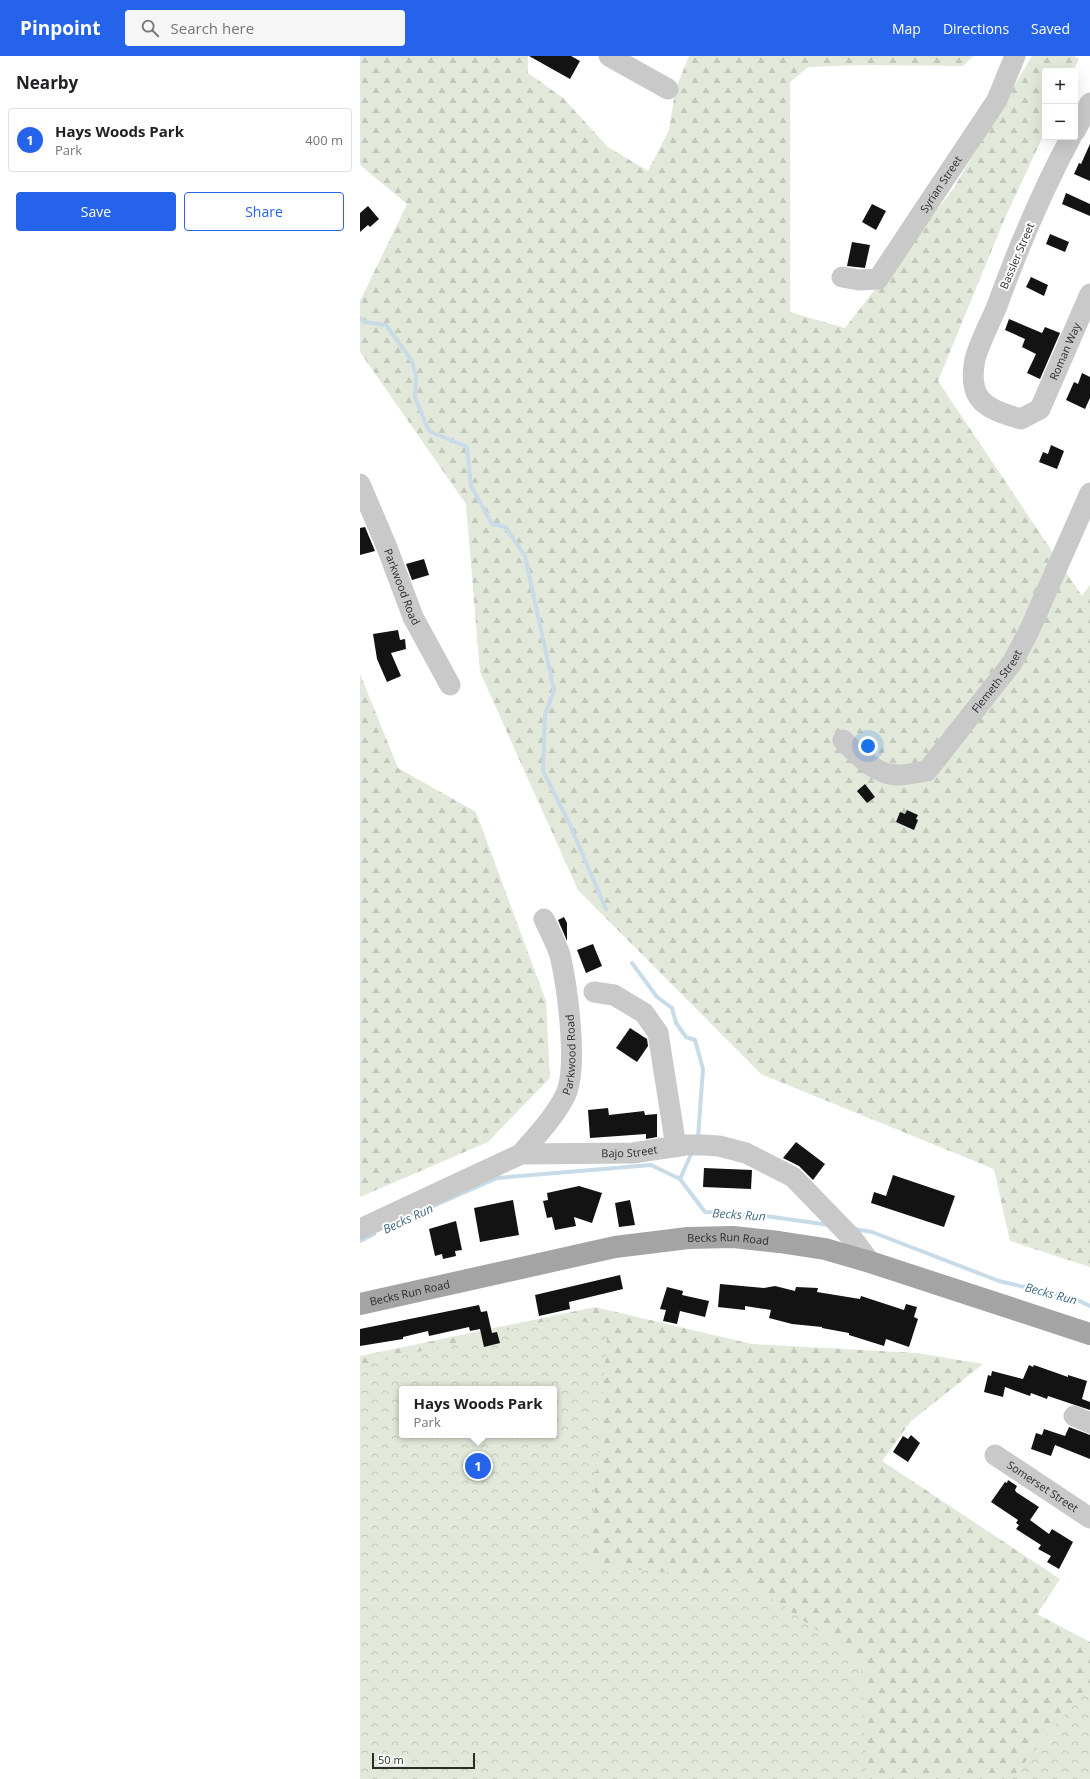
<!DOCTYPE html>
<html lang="en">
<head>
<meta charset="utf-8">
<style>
  body { margin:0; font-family:"Open Sans",sans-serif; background:#f6f6f6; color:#202124 }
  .controls { position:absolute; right:12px; top:12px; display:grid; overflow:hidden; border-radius:4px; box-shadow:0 4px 16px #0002 }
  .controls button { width:36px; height:36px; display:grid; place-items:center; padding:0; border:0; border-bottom:1px solid #e0e0e0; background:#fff; color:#202124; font:20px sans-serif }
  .scale { position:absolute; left:12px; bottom:10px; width:103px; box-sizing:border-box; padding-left:4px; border:2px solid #2c2c2c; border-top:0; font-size:11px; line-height:14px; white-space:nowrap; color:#2c2c2c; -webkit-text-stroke:3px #fff; paint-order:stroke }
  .you { position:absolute; left:508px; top:690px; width:14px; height:14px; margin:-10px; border:3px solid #fff; border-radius:50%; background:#1a73e8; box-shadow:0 0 0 6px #1a73e833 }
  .badge { display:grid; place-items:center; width:26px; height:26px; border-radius:50%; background:#2563eb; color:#fff; font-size:13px; font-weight:700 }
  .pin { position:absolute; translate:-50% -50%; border:2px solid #fff; box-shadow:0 1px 4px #0006 }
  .popup { position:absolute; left:39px; top:1330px; width:158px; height:52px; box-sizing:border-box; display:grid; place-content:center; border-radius:4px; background:#fff; filter:drop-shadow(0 1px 3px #0005); font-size:13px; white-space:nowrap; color:#757577 }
  .popup b { font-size:15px; color:#202124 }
  .popup::after { content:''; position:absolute; left:50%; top:100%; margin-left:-8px; border:8px solid transparent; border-top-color:#fff }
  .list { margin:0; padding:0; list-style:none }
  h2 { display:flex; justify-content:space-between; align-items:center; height:52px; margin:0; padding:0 16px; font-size:17px }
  h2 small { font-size:13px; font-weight:400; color:#757577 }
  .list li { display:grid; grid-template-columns:26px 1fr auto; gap:12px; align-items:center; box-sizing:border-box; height:64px; margin:0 8px 8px; padding:0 8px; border:1px solid #e0e0e0; border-radius:4px }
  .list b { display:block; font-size:15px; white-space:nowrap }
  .list p { margin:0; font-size:13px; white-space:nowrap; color:#757577 }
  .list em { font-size:13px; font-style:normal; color:#757577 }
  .actions { display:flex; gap:8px; padding:12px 16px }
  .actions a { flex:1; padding:9px 0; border:1px solid #2563eb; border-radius:4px; text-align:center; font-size:14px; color:#2563eb }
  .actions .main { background:#2563eb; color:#fff }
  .icon { flex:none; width:22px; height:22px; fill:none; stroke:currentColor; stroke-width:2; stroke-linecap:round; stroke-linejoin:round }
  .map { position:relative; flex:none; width:730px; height:1723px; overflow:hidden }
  header { display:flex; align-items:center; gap:24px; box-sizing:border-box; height:56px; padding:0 20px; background:#2563eb; color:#fff }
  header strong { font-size:19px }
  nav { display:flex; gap:22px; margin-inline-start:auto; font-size:14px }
  .search { width:280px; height:36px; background:#f6f6f6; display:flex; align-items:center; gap:10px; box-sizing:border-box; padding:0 14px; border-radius:4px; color:#757577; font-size:15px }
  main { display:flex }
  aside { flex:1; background:#fff }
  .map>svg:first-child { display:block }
  .forest { fill:url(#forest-firs); fill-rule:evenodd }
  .park { fill:url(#park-crowns); fill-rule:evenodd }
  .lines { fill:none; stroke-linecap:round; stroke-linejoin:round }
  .stream { stroke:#c8dbe8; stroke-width:4 }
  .building { fill:#131313 }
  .minor { stroke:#c9c9c9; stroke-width:21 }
  .major { stroke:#a4a4a4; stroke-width:22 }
  .labels { text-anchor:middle; stroke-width:4; stroke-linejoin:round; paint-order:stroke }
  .street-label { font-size:11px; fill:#2c2c2c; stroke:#fff }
  .water-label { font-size:12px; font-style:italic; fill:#416a87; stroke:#fff }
</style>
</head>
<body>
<header>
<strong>Pinpoint</strong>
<div class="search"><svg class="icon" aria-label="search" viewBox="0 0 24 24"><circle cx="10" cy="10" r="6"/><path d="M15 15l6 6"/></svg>Search here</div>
<nav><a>Map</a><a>Directions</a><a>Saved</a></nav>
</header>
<main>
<aside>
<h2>Nearby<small></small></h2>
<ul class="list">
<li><span class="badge">1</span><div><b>Hays Woods Park</b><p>Park</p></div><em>400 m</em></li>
</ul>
<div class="actions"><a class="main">Save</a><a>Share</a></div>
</aside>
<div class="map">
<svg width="730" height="1723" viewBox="0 0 730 1723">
  <defs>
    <pattern id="forest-firs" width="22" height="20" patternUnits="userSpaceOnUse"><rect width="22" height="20" fill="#e2e9db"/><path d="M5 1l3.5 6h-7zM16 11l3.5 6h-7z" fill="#c2c8bc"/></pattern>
    <pattern id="park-crowns" width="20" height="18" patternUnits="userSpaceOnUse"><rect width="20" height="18" fill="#e2e9db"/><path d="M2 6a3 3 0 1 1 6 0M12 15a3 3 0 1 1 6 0" fill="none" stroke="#c2c8bc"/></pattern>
  </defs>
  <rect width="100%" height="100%" fill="#fff"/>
  <g class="forest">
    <path d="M 0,0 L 168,0 L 168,17 L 203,42 L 248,91 L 288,115 L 309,74 L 315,35 L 329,0 L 614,0 L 603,10 L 502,9 L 448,11 L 430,26 L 430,256 L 485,272 L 593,133 L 672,0 L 714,0 L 719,3 L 713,15 L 685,15 L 685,76 L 644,164 L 578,325 L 722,540 L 730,529 L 730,1211 L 650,1185 L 634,1113 L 401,1018 L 218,834 L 120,616 L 106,448 L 0,296 L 0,245 L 47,148 L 0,109 Z"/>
    <path d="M 0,618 L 38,712 L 116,756 L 186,945 L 190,1022 L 128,1086 L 0,1141 Z"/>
    <path d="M 235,1251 L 392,1288 L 557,1297 L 623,1308 L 551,1365 L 522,1405 L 700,1523 L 677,1558 L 730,1586 L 730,1723 L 0,1723 L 0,1300 ZM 42,1333 L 194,1333 L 194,1379 L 42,1379 Z"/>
  </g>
  <g class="park">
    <path d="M 202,1261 L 248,1271 L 229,1510 L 383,1522 L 501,1605 L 507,1723 L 0,1723 L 0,1310 ZM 42,1333 L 194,1333 L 194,1379 L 42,1379 Z"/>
    <path d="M 730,1628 L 730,1723 L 651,1723 Z"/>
  </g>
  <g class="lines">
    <g class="stream">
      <path d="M 0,262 L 4,266 L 26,269 L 52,305 L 56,320 L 55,342 L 69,375 L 107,391 L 111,430 L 132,468 L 145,471 L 165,500 L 194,634 L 185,659 L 183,715 L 210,769 L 246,853"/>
      <path d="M 272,907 L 297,941 L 312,952 L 316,967 L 326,981 L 335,984 L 343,1013 L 338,1082"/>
      <path d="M 320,1123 L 332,1096"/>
      <path d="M 69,1152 L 137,1122 L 291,1109 L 320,1123 L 345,1156 L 406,1160 L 469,1169"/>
      <path d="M 495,1173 L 512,1176 L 639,1225 L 716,1243 L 730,1250"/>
      <path d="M 0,1185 L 14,1178"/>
    </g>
  </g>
  <g class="building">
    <path d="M 169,0 L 211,0 L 220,5 L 210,23 Z"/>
    <path d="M 730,88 L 730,125 L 714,118 L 719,107 L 721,108 Z"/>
    <path d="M 706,137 L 730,148 L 730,160 L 702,148 Z"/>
    <path d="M 512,148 L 526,155 L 516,174 L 502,166 Z"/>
    <path d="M 8,150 L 19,163 L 10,171 L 8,169 L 0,176 L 0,157 Z"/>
    <path d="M 690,178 L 709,186 L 705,196 L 686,188 Z"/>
    <path d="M 492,186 L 510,189 L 505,212 L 487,210 Z"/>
    <path d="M 671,221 L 688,229 L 684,240 L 666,231 Z"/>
    <path d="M 649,263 L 682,277 L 685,271 L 700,277 L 680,323 L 667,317 L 676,298 L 662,291 L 665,283 L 645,274 Z"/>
    <path d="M 722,317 L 730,321 L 730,342 L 725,353 L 706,344 L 714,326 L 718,328 Z"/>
    <path d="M 691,389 L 704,395 L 697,413 L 679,406 L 683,396 L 688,398 Z"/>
    <path d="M 5,471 L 15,495 L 0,499 L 0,472 Z"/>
    <path d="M 64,503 L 69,519 L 52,524 L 46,508 Z"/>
    <path d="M 38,574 L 40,584 L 45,583 L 46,593 L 31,597 L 41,620 L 27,626 L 17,603 L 13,578 Z"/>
    <path d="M 505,728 L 515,741 L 507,747 L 497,735 Z"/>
    <path d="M 547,754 L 558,759 L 556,763 L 558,764 L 554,774 L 536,766 L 540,756 L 545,758 Z"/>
    <path d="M 204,861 L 207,867 L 207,885 L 198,864 Z"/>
    <path d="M 233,888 L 242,910 L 226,917 L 217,894 Z"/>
    <path d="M 270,972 L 287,983 L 288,990 L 277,1006 L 256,992 Z"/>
    <path d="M 248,1052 L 249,1059 L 284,1055 L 285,1059 L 297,1058 L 297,1081 L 286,1083 L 286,1078 L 230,1082 L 228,1054 Z"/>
    <path d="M 436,1086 L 465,1108 L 453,1124 L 439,1110 L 423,1102 Z"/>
    <path d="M 344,1112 L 392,1114 L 391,1133 L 343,1131 Z"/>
    <path d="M 533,1119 L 595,1140 L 584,1171 L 511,1147 L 514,1136 L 526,1140 Z"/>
    <path d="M 219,1130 L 242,1137 L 232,1167 L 214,1161 L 216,1170 L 195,1174 L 192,1161 L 187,1162 L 183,1145 L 188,1144 L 187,1137 Z"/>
    <path d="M 153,1144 L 159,1179 L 120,1186 L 114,1152 Z"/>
    <path d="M 270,1144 L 275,1169 L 259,1171 L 255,1147 Z"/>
    <path d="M 96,1165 L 102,1194 L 95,1195 L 96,1200 L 83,1203 L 82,1198 L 75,1200 L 69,1173 Z"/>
    <path d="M 260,1219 L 263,1233 L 209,1246 L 210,1253 L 179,1260 L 175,1239 Z"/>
    <path d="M 360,1228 L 404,1232 L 415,1230 L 435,1235 L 436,1231 L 458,1232 L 457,1236 L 500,1243 L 501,1240 L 544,1254 L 546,1248 L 557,1251 L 554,1261 L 558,1263 L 549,1291 L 526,1283 L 524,1290 L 489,1279 L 489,1277 L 462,1272 L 462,1271 L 432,1268 L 409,1262 L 411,1254 L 385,1250 L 385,1254 L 358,1251 Z"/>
    <path d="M 307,1231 L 323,1235 L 322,1239 L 349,1245 L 345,1261 L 320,1255 L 317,1268 L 303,1265 L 306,1254 L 300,1253 Z"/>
    <path d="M 119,1249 L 121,1256 L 127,1255 L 132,1277 L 137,1276 L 140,1287 L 124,1291 L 120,1273 L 110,1275 L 109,1271 L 69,1280 L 68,1275 L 43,1281 L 43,1283 L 0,1290 L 0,1273 Z"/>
    <path d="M 669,1309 L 673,1311 L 674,1309 L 708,1321 L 708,1319 L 727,1325 L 722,1343 L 730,1346 L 730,1354 L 688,1340 L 687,1343 L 671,1337 L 670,1340 L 645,1331 L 643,1341 L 624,1336 L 628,1319 L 631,1320 L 632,1315 L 663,1323 Z"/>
    <path d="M 709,1371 L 730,1379 L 730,1403 L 695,1389 L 691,1400 L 671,1393 L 676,1377 L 682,1379 L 684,1373 L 705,1380 Z"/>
    <path d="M 551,1379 L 560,1387 L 548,1406 L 533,1396 L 543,1380 L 548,1383 Z"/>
    <path d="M 648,1424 L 657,1430 L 655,1434 L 656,1436 L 679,1451 L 670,1464 L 689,1478 L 692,1473 L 713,1486 L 699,1513 L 687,1506 L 691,1500 L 678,1493 L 681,1489 L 656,1473 L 659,1469 L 656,1467 L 658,1464 L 631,1446 L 645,1426 L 647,1427 Z"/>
  </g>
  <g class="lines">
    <g class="minor">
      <path d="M 249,0 L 308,33"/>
      <path d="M 715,75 L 730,47"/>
      <path id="s1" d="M 711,81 C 682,135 658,192 637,250 C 630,267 620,285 615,303 C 613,313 612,323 615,333 C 620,352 644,358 661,363 L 680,353 L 730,238"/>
      <path id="s2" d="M 482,221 L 499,224 L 518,223 L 637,44 L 655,0"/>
      <path id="s3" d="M 0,428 L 26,489 L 53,561 L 90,629"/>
      <path id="s4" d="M 483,684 C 498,699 516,720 539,719 C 548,719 558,716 567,715 L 652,607 L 669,575 L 730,437"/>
      <path d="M 234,936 L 254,939 L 284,957 L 298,977 L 316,1091"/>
      <path id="s5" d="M 161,1098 C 176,1080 194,1062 205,1040 C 219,1013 207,929 200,899 C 196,887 189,874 184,863"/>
      <path id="s6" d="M 0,1173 L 161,1098 L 273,1097 L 325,1089 L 344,1089 L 359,1090 L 386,1097 L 433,1121 L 493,1183 L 510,1206"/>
      <path d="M 714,1360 L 730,1367"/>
      <path id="s7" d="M 635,1399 L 730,1462"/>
    </g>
    <path class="major" id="s8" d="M 0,1248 L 255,1191 L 328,1182 L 373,1181 L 419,1186 L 465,1193 L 510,1206 L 730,1278"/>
  </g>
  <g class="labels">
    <g class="street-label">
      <text dy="4" stroke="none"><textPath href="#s2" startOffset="150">Syrian Street</textPath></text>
      <text transform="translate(657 200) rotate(-67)" y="4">Bassler Street</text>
      <text dy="4" stroke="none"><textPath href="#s1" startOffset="414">Roman Way</textPath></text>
      <text dy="4" stroke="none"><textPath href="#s3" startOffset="111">Parkwood Road</textPath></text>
      <text dy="4" stroke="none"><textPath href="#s4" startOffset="210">Flemeth Street</textPath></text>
      <text dy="4" stroke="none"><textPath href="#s5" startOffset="115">Parkwood Road</textPath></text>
      <text dy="4" stroke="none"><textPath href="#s6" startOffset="286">Bajo Street</textPath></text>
      <text dy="4" stroke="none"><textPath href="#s8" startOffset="375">Becks Run Road</textPath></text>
      <text dy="4" stroke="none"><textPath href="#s8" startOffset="51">Becks Run Road</textPath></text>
      <text dy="4" stroke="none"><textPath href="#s7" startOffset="57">Somerset Street</textPath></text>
    </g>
    <g class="water-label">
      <text transform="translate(379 1159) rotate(4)" y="4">Becks Run</text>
      <text transform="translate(48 1163) rotate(-25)" y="4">Becks Run</text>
      <text transform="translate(691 1238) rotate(15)" y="4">Becks Run</text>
    </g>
  </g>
</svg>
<div class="controls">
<button>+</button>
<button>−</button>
</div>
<div class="scale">50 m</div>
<div class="you"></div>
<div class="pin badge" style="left:118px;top:1410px">1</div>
<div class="popup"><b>Hays Woods Park</b>Park</div>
</div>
</main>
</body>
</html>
